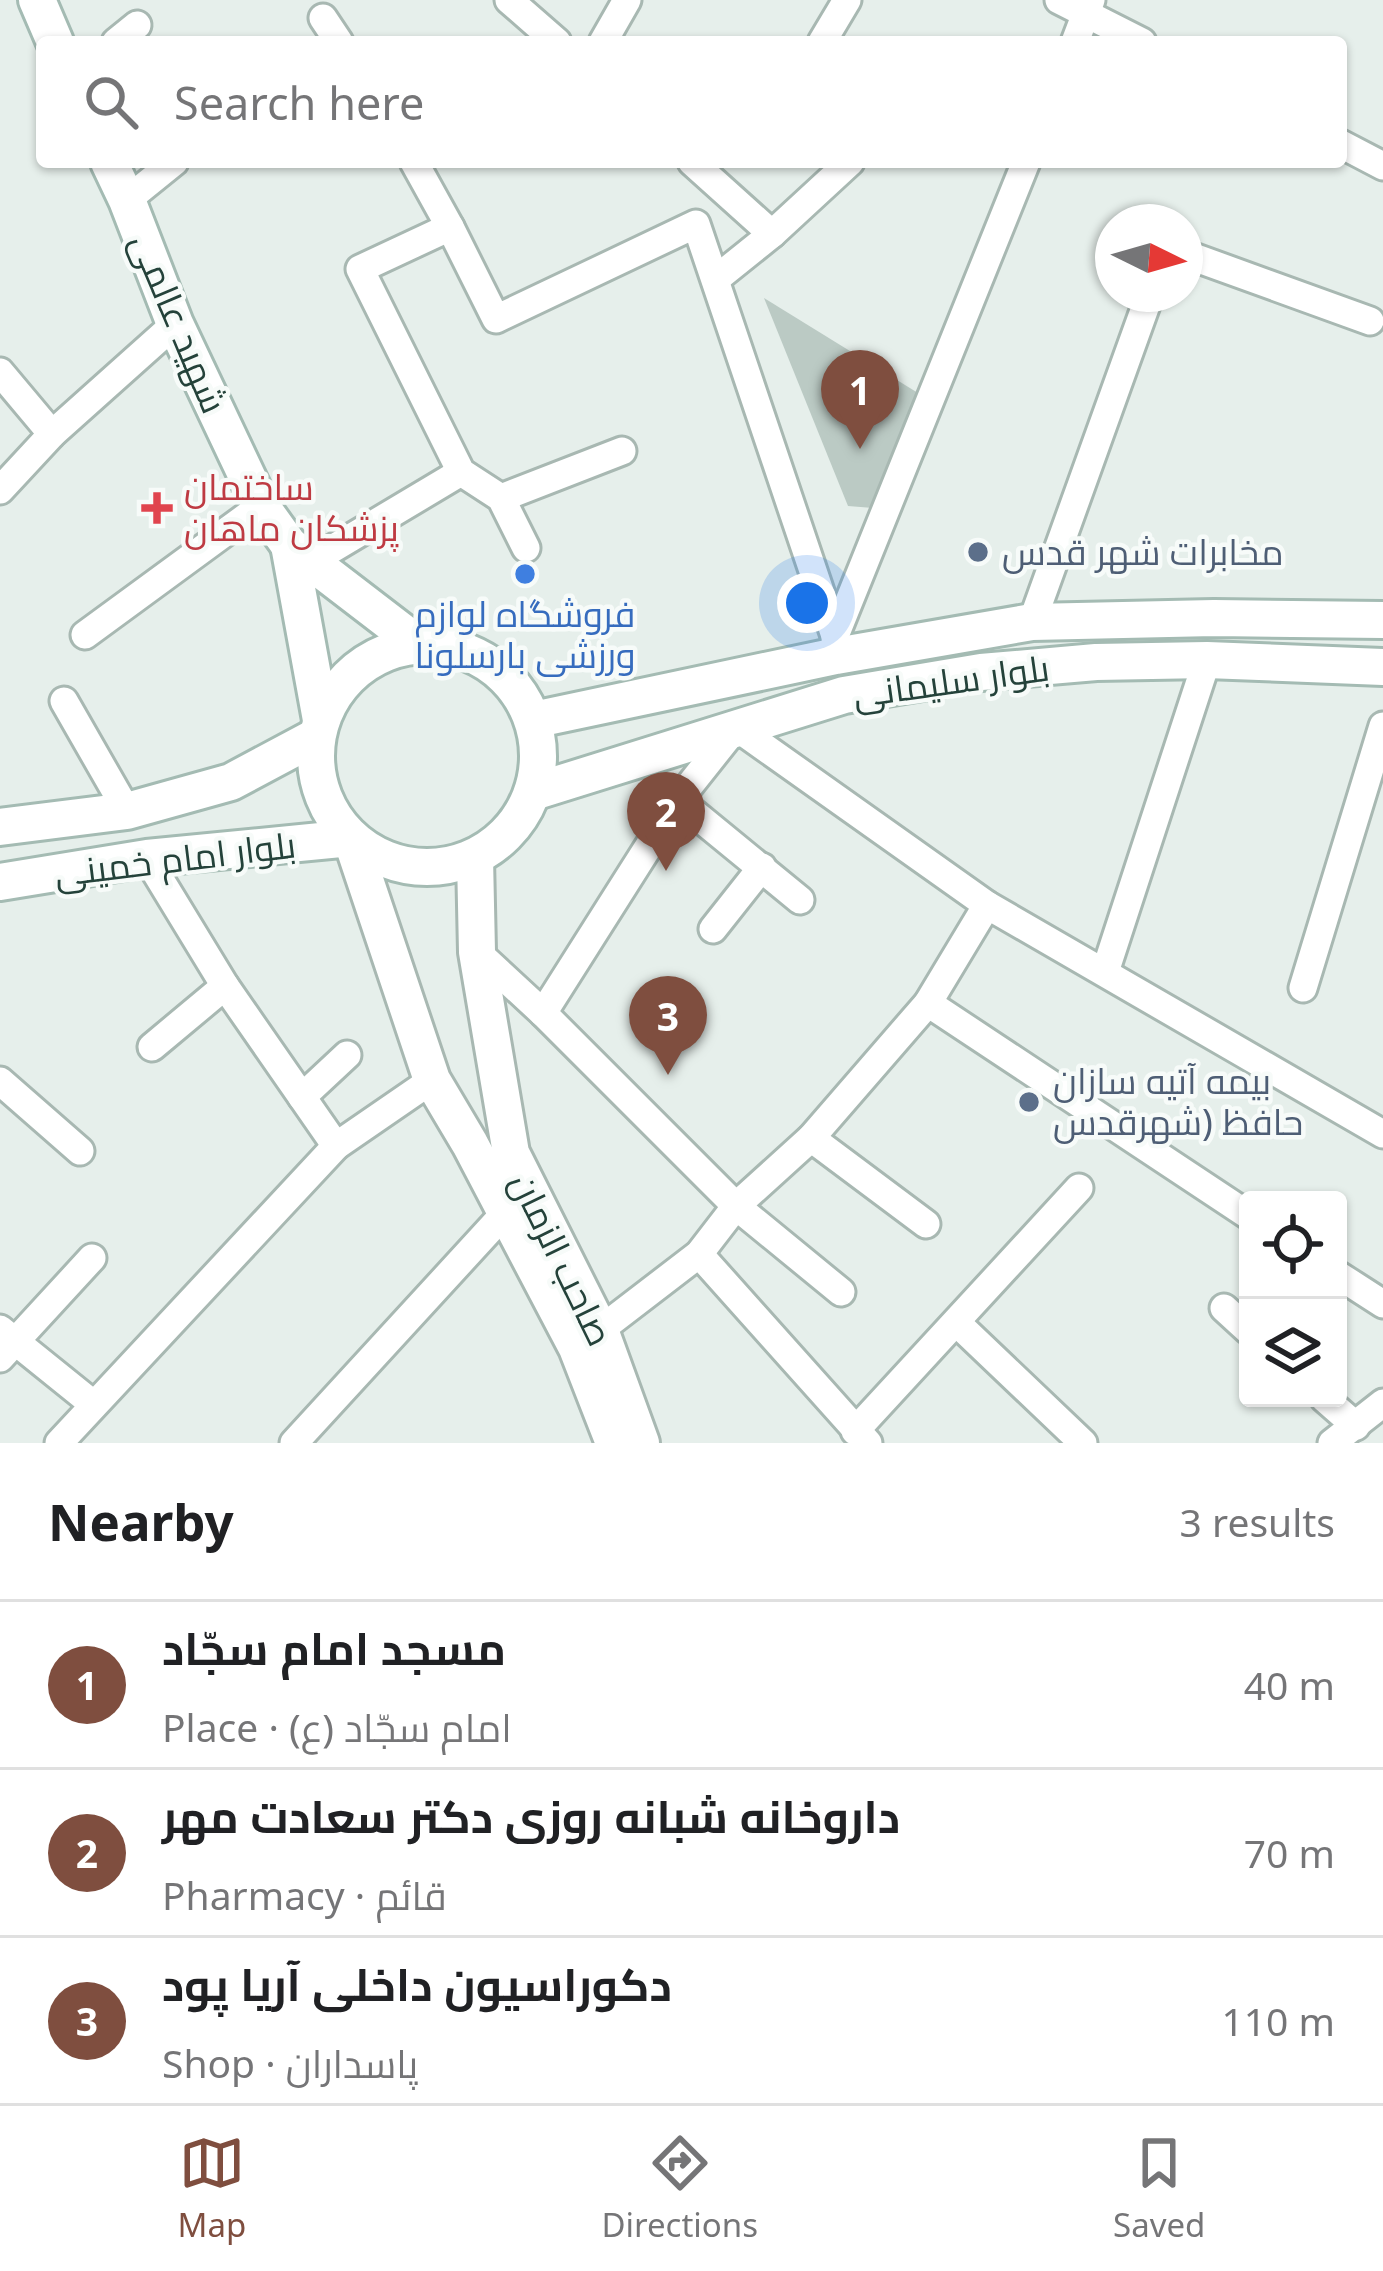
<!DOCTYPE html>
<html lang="en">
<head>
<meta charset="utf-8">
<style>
  body { margin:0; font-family:"Noto Sans",Cairo,sans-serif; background:#f2f2f2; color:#202124 }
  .controls { position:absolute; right:36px; bottom:36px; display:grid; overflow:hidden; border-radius:12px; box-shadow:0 3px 9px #0004 }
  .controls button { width:108px; height:108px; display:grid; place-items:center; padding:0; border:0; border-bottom:3px solid #e0e0e0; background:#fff; color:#202124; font:60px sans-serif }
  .compass { position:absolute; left:1095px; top:204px; width:108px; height:108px; border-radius:50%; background:#fff; box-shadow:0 3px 9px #0004; rotate:95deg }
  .you { position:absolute; left:807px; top:603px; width:42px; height:42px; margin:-30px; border:9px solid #fff; border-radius:50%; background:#1a73e8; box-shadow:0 0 0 18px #1a73e833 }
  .badge { display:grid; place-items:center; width:78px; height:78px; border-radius:50%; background:#7f4e3f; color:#fff; font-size:39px; font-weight:700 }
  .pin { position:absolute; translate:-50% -99px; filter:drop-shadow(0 3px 6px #0008) }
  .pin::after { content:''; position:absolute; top:63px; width:42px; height:36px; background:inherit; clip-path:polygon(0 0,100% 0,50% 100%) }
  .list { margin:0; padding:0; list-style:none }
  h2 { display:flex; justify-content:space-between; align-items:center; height:156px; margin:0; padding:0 48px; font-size:51px }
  h2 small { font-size:39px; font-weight:400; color:#757577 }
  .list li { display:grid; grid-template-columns:78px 1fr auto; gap:36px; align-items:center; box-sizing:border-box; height:168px; padding:0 48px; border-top:3px solid #e0e0e0 }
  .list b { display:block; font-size:45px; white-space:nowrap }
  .list p { margin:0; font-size:39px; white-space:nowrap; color:#757577 }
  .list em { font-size:39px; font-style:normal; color:#757577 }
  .icon { flex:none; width:66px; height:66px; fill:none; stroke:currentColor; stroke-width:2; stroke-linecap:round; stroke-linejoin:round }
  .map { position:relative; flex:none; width:1383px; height:1443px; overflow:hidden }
  .search { position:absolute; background:#fff; box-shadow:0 3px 9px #0004; left:36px; right:36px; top:36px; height:132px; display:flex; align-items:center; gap:30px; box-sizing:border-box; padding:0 42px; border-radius:12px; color:#757577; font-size:45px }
  .sheet { height:660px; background:#fff }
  nav { display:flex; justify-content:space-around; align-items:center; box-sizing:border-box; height:168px; border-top:3px solid #e0e0e0; background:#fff; font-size:33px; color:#757577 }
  nav a { display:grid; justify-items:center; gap:6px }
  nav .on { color:#7f4e3f }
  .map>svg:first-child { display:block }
  .building { fill:#bbcac4 }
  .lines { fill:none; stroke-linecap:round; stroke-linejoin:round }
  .minor-casing { stroke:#a8b8b2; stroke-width:33 }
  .tertiary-casing { stroke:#a8b8b2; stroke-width:42 }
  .secondary-casing { stroke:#a4bbb3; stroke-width:42 }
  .minor { stroke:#fff; stroke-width:27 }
  .tertiary { stroke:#fff; stroke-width:36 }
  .secondary { stroke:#fff; stroke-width:36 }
  .health-dot { fill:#e0444e; stroke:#f7fbf9; stroke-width:4.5 }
  .service-dot { fill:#5c6f8a; stroke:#f7fbf9; stroke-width:4.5 }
  .shop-dot { fill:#3f7fe0; stroke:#f7fbf9; stroke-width:4.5 }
  .labels { text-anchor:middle; stroke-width:9; stroke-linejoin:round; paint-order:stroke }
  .street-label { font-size:36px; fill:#24423a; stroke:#f7fbf9 }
  .health-label { font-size:36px; fill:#be3a42; stroke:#f7fbf9; text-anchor:start }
  .service-label { font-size:36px; fill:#4e5e75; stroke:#f7fbf9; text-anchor:start }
  .shop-label { font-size:36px; fill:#366cbe; stroke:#f7fbf9 }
</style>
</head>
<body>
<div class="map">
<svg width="1383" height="1443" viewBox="0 0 1383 1443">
  <rect width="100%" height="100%" fill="#e6efeb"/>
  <path class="building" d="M 764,298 L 918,393 L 873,508 L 848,506 Z"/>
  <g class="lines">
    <g class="minor-casing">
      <g id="minor">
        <path d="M 509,0 L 557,42"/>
        <path d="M 1059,0 L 1142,42"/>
        <path d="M 323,18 L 339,42"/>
        <path d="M 116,42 L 137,25"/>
        <path d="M 603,42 L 627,0"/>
        <path d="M 822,42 L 847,0"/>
        <path d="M 1075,42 L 1091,0"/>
        <path d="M 1341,144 L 1383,166"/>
        <path d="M 414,162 L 450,227 L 496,319 L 696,224 L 835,636 L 836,656"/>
        <path d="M 692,162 L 772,234"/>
        <path d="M 127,200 L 174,162"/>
        <path d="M 450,227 L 360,269 L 461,472 L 501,498 L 526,548"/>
        <path d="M 1185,254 L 1370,321"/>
        <path d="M 716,279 L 772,234 L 850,162"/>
        <path d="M 0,372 L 52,434"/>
        <path d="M 0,490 L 52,434 L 175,324"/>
        <path d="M 501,498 L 622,451"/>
        <path d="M 312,561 L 461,472"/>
        <path d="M 1032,622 L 1150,294"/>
        <path d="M 85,635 L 261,506"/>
        <path d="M 835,636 L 1026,162"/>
        <path d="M 64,701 L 127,811"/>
        <path d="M 678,800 L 800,900"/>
        <path d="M 147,858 L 225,986 L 336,1146"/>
        <path d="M 713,929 L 762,867"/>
        <path d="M 477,952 L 543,1013 L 736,1206 L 841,1292"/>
        <path d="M 1105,972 L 1207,660"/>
        <path d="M 1303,988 L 1383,726"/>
        <path d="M 928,1003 L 1248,1215"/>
        <path d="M 543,1013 L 678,800 L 736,727 L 987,905 L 1383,1134"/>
        <path d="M 152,1047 L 225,986"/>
        <path d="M 0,1081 L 80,1151"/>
        <path d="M 302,1097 L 347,1055"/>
        <path d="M 811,1138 L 926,1224"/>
        <path d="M 699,1254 L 868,1443"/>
        <path d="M 1338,1275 L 1383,1304"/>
        <path d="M 1224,1308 L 1248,1330"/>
        <path d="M 957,1323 L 1083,1443"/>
        <path d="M 0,1329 L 93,1404"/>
        <path d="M 600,1330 L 699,1254 L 736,1206 L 811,1138 L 928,1003 L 987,905"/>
        <path d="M 0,1358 L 92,1258"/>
        <path d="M 1324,1398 L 1356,1426"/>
        <path d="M 855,1431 L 1079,1188"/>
        <path d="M 59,1443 L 336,1146 L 432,1080"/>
        <path d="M 294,1443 L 505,1213"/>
        <path d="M 1332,1443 L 1383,1403"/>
      </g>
    </g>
    <g class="tertiary-casing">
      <g id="tertiary">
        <path d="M 351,838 L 432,1080 L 470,1144 L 577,1348 L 614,1443"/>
        <path d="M 475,858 L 477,952 L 511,1153 L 600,1330 L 641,1443"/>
      </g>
    </g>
    <g class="secondary-casing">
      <g id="secondary">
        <path d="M 37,0 L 55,42"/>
        <path d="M 109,162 L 127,200 L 175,324 L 261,506 L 289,545"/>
        <circle cx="427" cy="756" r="111"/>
        <path d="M 321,720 L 289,545 L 418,644"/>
        <path d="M 533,720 L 836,656 L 1032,622 L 1214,618 L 1383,620"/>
        <path d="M 533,792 L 844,695 L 981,672 L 1096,662 L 1207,660 L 1383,667"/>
        <path d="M 0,827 L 127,811 L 231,782 L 317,736"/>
        <path d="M 0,882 L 147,858 L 351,838"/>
      </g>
    </g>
    <use href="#minor" class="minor"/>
    <use href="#tertiary" class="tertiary"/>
    <use href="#secondary" class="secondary"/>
  </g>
  <path class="health-dot" d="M151 490h12v12h12v12h-12v12h-12v-12h-12v-12h12z"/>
  <g class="service-dot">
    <circle cx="978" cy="552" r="12"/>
    <circle cx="1029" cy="1102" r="12"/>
  </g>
  <circle class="shop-dot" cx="525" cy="574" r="12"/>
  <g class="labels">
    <g class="street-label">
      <text transform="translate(179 323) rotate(67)" y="13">شهید عالمی</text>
      <text transform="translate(951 681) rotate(-8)" y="13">بلوار سلیمانی</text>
      <text transform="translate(175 859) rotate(-7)" y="13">بلوار امام خمینی</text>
      <text transform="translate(562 1259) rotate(64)" y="13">صاحب الزمان</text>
    </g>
    <g class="health-label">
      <text x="184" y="500">ساختمان<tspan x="184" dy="41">پزشکان ماهان</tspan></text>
    </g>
    <g class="service-label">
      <text x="1002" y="565">مخابرات شهر قدس</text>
      <text x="1053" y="1094">بیمه آتیه سازان<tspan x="1053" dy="41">حافظ (شهرقدس</tspan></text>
    </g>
    <g class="shop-label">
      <text x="525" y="627">فروشگاه لوازم<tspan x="525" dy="41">ورزشی بارسلونا</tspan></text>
    </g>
  </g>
</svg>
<div class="controls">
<button><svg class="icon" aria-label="locate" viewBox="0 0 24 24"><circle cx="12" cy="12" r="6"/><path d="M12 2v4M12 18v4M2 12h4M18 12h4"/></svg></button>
<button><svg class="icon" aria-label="layers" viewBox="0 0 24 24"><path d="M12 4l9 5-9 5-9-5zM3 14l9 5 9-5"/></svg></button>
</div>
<svg class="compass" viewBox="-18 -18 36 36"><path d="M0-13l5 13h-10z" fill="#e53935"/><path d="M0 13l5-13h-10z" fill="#757577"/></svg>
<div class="you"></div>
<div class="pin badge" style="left:860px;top:449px">1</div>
<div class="pin badge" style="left:666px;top:871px">2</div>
<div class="pin badge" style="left:668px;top:1075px">3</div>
<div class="search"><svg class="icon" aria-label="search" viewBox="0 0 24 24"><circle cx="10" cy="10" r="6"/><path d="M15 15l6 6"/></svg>Search here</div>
</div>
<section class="sheet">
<h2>Nearby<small>3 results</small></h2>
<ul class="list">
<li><span class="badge">1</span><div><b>مسجد امام سجّاد</b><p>Place · امام سجّاد (ع)</p></div><em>40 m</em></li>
<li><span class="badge">2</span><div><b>داروخانه شبانه روزی دکتر سعادت مهر</b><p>Pharmacy · قائم</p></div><em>70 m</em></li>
<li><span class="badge">3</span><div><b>دکوراسیون داخلی آریا پود</b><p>Shop · پاسداران</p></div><em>110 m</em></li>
</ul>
</section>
<nav>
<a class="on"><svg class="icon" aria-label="map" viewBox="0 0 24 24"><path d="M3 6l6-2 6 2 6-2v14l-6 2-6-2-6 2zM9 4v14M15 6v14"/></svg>Map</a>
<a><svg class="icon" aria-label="directions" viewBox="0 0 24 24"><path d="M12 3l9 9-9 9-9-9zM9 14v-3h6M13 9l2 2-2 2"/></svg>Directions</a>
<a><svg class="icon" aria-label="saved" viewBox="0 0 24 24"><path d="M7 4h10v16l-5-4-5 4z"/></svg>Saved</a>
</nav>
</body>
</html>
